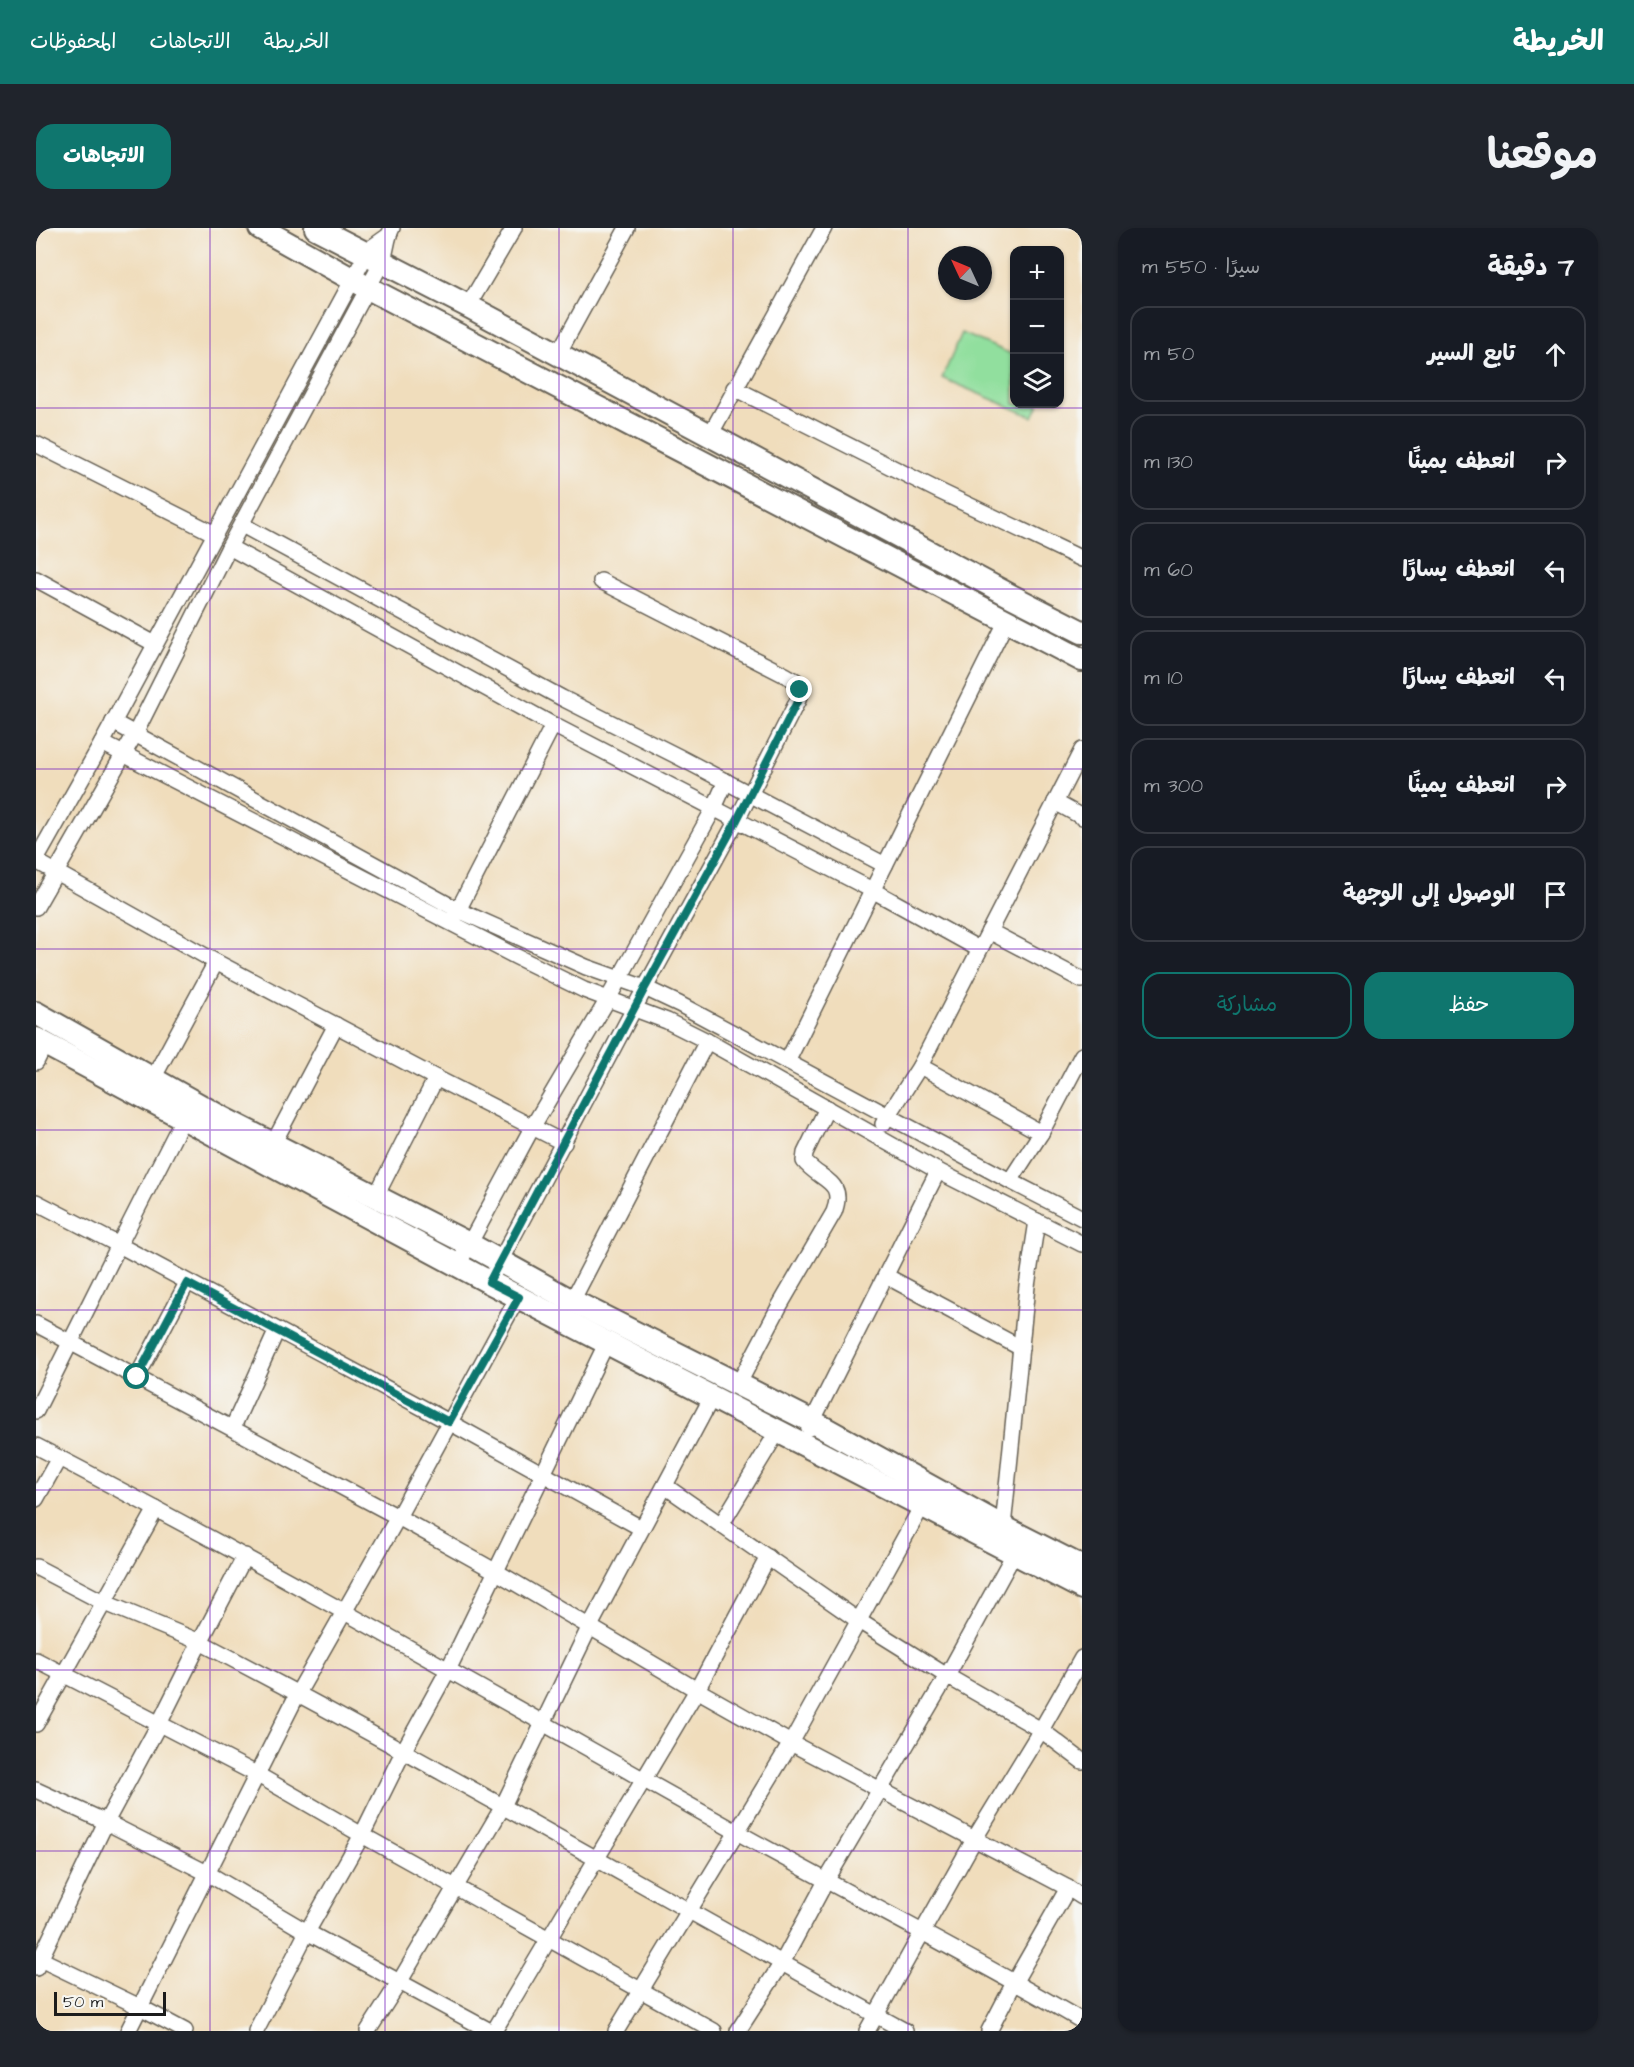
<!DOCTYPE html>
<html lang="ar">
<head>
<meta charset="utf-8">
<style>
  body { margin:0; font-family:"Architects Daughter","Playpen Sans Arabic",sans-serif; background:#20242c; color:#f1f3f6; direction:rtl }
  .controls { position:absolute; right:18px; top:18px; display:grid; overflow:hidden; border-radius:12px; box-shadow:0 2px 4px #0004 }
  .controls button { width:54px; height:54px; display:grid; place-items:center; padding:0; border:0; border-bottom:2px solid #363941; background:#171b24; color:#f1f3f6; font:30px sans-serif }
  .compass { position:absolute; left:902px; top:18px; width:54px; height:54px; border-radius:50%; background:#171b24; box-shadow:0 2px 4px #0004; rotate:314deg }
  .scale { position:absolute; left:18px; bottom:15px; width:112px; box-sizing:border-box; padding-left:6px; border:3px solid #1c1c1c; border-top:0; font-size:16px; line-height:21px; white-space:nowrap; color:#1c1c1c; -webkit-text-stroke:4px #f6f6f2; paint-order:stroke }
  .stop { position:absolute; width:18px; height:18px; margin:-14px; border:4px solid #0f766e; border-radius:50%; background:#fff }
  .stop.end { background:#0f766e; border-color:#fff; box-shadow:0 2px 6px #0008 }
  .list { margin:0; padding:0; list-style:none }
  h2 { display:flex; justify-content:space-between; align-items:center; height:78px; margin:0; padding:0 24px; font-size:26px }
  h2 small { font-size:20px; font-weight:400; color:#9ea1a6 }
  .list li { display:grid; grid-template-columns:39px 1fr auto; gap:18px; align-items:center; box-sizing:border-box; height:96px; margin:0 12px 12px; padding:0 12px; border:2px solid #363941; border-radius:18px }
  .list b { display:block; font-size:22px; white-space:nowrap }
  .list em { font-size:20px; font-style:normal; color:#9ea1a6 }
  .actions { display:flex; gap:12px; padding:18px 24px }
  .actions a { flex:1; padding:14px 0; border:2px solid #0f766e; border-radius:18px; text-align:center; font-size:21px; color:#0f766e }
  .actions .main { background:#0f766e; color:#fff }
  .icon { flex:none; width:33px; height:33px; fill:none; stroke:currentColor; stroke-width:2; stroke-linecap:round; stroke-linejoin:round }
  .map { position:relative; flex:none; width:1046px; height:1803px; overflow:hidden; direction:ltr; border-radius:18px }
  header { display:flex; align-items:center; gap:36px; box-sizing:border-box; height:84px; padding:0 30px; background:#0f766e; color:#fff }
  header strong { font-size:28px }
  nav { display:flex; gap:33px; margin-inline-start:auto; font-size:21px }
  .intro { display:flex; align-items:center; justify-content:space-between; box-sizing:border-box; height:144px; padding:0 36px }
  h1 { margin:0; font-size:42px }
  .button { padding:15px 27px; border-radius:18px; background:#0f766e; color:#fff; font-size:21px; font-weight:700 }
  main { display:flex; gap:36px; padding:0 36px }
  aside { flex:1; background:#171b24; border-radius:18px; box-shadow:0 2px 4px #0004 }
  .map>svg:first-child { display:block }
  .green { fill:#91df9e; stroke:#567e5d; stroke-width:1.5 }
  .lines { fill:none; stroke-linecap:round; stroke-linejoin:round }
  .minor-casing { stroke:#666054; stroke-width:18 }
  .secondary-casing { stroke:#666054; stroke-width:26 }
  .minor { stroke:#fff; stroke-width:15 }
  .secondary { stroke:#fff; stroke-width:22 }
  .route { stroke:#0f766e; stroke-width:8 }
  .grid { fill:none; stroke:#7b2cbf; stroke-width:1.5; stroke-opacity:0.55 }
</style>
</head>
<body>
<header>
<strong>الخريطة</strong>
<nav><a>الخريطة</a><a>الاتجاهات</a><a>المحفوظات</a></nav>
</header>
<div class="intro"><h1>موقعنا</h1><a class="button">الاتجاهات</a></div>
<main>
<aside>
<h2>7 دقيقة<small>سيرًا · 550 m</small></h2>
<ul class="list">
<li><svg class="icon" aria-label="ahead" viewBox="0 0 24 24"><path d="M12 20V5M6 11l6-6 6 6"/></svg><div><b>تابع السير</b></div><em>50 m</em></li>
<li><svg class="icon" aria-label="right" viewBox="0 0 24 24"><path d="M7 20v-9h11M14 6l5 5-5 5"/></svg><div><b>انعطف يمينًا</b></div><em>130 m</em></li>
<li><svg class="icon" aria-label="left" viewBox="0 0 24 24"><path d="M17 20v-9H6M10 6l-5 5 5 5"/></svg><div><b>انعطف يسارًا</b></div><em>60 m</em></li>
<li><svg class="icon" aria-label="left" viewBox="0 0 24 24"><path d="M17 20v-9H6M10 6l-5 5 5 5"/></svg><div><b>انعطف يسارًا</b></div><em>10 m</em></li>
<li><svg class="icon" aria-label="right" viewBox="0 0 24 24"><path d="M7 20v-9h11M14 6l5 5-5 5"/></svg><div><b>انعطف يمينًا</b></div><em>300 m</em></li>
<li><svg class="icon" aria-label="arrive" viewBox="0 0 24 24"><path d="M6 21V4h12l-3 4 3 4H6"/></svg><div><b>الوصول إلى الوجهة</b></div></li>
</ul>
<div class="actions"><a class="main">حفظ</a><a>مشاركة</a></div>
</aside>
<div class="map">
<svg width="1046" height="1803" viewBox="0 0 1046 1803">
  <rect width="100%" height="100%" fill="#f6f6f2"/>
  <filter id="ink" filterUnits="userSpaceOnUse"><feTurbulence type="fractalNoise" baseFrequency=".0167" numOctaves="2"/><feDisplacementMap in="SourceGraphic" scale="12" xChannelSelector="R" yChannelSelector="G"/><feConvolveMatrix kernelMatrix="1 2 1 2 8 2 1 2 1" color-interpolation-filters="sRGB"/></filter>
  <filter id="wash" filterUnits="userSpaceOnUse"><feTurbulence type="fractalNoise" baseFrequency=".008" numOctaves="4" result="noise"/><feDisplacementMap in="SourceGraphic" scale="24" xChannelSelector="R" yChannelSelector="G"/><feGaussianBlur stdDeviation="1.35" result="paint"/><feColorMatrix in="noise" values="0 0 0 0 0 0 0 0 0 0 0 0 0 0 0 0 0 1.4 0 .05"/><feComposite in="paint" operator="in"/></filter>
  <g filter="url(#wash)">
    <rect width="100%" height="100%" fill="#f0ddbc"/>
    <path class="green" d="M 926,105 L 978,127 L 978,176 L 1003,176 L 997,189 L 906,150 Z"/>
  </g>
  <g filter="url(#ink)">
    <g class="lines">
      <g class="minor-casing">
        <g id="minor">
          <path d="M 432,78 L 478,0"/>
          <path d="M 522,126 L 591,0"/>
          <path d="M 698,160 L 903,263 L 1046,331"/>
          <path d="M 674,207 L 788,0"/>
          <path d="M 0,216 L 179,306"/>
          <path d="M 206,297 L 526,470 L 643,529 L 849,637"/>
          <path d="M 193,319 L 517,497 L 836,662 L 943,721"/>
          <path d="M 0,351 L 119,416"/>
          <path d="M 77,494 L 422,682 L 550,739 L 609,760 L 643,776 L 974,953 L 1046,990"/>
          <path d="M 66,515 L 481,729 L 548,762 L 631,793 L 671,813 L 902,943 L 1046,1016"/>
          <path d="M 1019,574 L 1046,589"/>
          <path d="M 0,632 L 66,515 L 331,25 L 335,20 L 352,8"/>
          <path d="M 0,633 L 180,734 L 400,850 L 528,915"/>
          <path d="M 0,679 L 99,506 L 193,319 L 346,34 C 351,23 350,11 356,0"/>
          <path d="M 418,690 L 517,497"/>
          <path d="M 953,703 L 1046,752"/>
          <path d="M 0,834 L 9,816"/>
          <path d="M 751,834 L 971,392"/>
          <path d="M 884,838 L 1005,905"/>
          <path d="M 113,858 L 180,734"/>
          <path d="M 847,896 L 884,838 L 1046,522"/>
          <path d="M 237,916 L 300,797"/>
          <path d="M 974,953 L 1005,905 L 1046,827"/>
          <path d="M 340,968 L 400,850"/>
          <path d="M 0,974 L 83,1017 L 147,891"/>
          <path d="M 422,1037 L 497,898 L 572,771 L 678,580 L 690,553"/>
          <path d="M 850,1048 L 985,1120"/>
          <path d="M 453,1054 L 609,760 L 701,592 L 762,472 L 764,462 L 760,453 L 751,448 L 565,353"/>
          <path d="M 536,1073 L 671,813"/>
          <path d="M 0,1096 L 362,1289 L 459,1343 L 661,1462 L 755,1515 L 1032,1660 L 1046,1669"/>
          <path d="M 101,1149 L 151,1055"/>
          <path d="M 702,1157 L 744,1077 L 798,984 C 810,952 784,953 768,933 L 769,925 L 791,880"/>
          <path d="M 0,1183 L 83,1017 L 413,1194 L 605,1300"/>
          <path d="M 197,1199 L 241,1102"/>
          <path d="M 773,1200 L 902,943"/>
          <path d="M 0,1218 C 236,1340 467,1473 699,1603 C 814,1667 932,1726 1046,1793"/>
          <path d="M 629,1258 L 823,1393 L 911,1448 L 1005,1502 L 1046,1533"/>
          <path d="M 0,1271 L 23,1230"/>
          <path d="M 685,1297 L 742,1203"/>
          <path d="M 967,1299 L 991,1058 L 1001,993"/>
          <path d="M 0,1339 L 67,1374 L 164,1414 L 209,1328"/>
          <path d="M 0,1432 L 222,1547 L 326,1607 L 678,1803"/>
          <path d="M 0,1496 L 120,1281"/>
          <path d="M 0,1562 L 70,1594 L 0,1740"/>
          <path d="M 0,1729 L 104,1779 L 149,1803"/>
          <path d="M 92,1803 L 262,1465 L 362,1289 L 482,1069"/>
          <path d="M 220,1803 L 271,1704 L 326,1607 L 368,1522 L 412,1442 L 571,1114"/>
          <path d="M 332,1803 L 364,1753 L 466,1580 L 554,1398 L 676,1169"/>
          <path d="M 454,1803 L 271,1704 L 171,1645 L 70,1594 L 123,1496 L 164,1414 C 402,1538 633,1674 869,1803"/>
          <path d="M 458,1803 L 661,1462 L 732,1329"/>
          <path d="M 580,1803 L 755,1515 L 886,1278"/>
          <path d="M 702,1803 L 746,1735 L 790,1653 L 911,1448 L 979,1324"/>
          <path d="M 831,1803 L 939,1610 L 1005,1502 L 1046,1430"/>
          <path d="M 953,1803 L 979,1753 L 1032,1660"/>
        </g>
      </g>
      <g class="secondary-casing">
        <g id="secondary">
          <path d="M 224,0 L 332,60 L 1046,432"/>
          <path d="M 280,0 L 432,78 L 977,369 L 1046,404"/>
          <path d="M 0,785 L 188,891 L 433,1016 L 536,1073 L 777,1194 L 967,1299 L 1046,1339"/>
          <path d="M 0,811 L 453,1054 L 1046,1360"/>
        </g>
      </g>
      <use href="#minor" class="minor"/>
      <use href="#secondary" class="secondary"/>
    </g>
  </g>
  <g class="lines" filter="url(#ink)">
    <path class="route" d="M 101,1149 L 151,1055 L 413,1194 L 483,1069 L 453,1054 L 609,760 L 701,592 L 762,472 L 764,462"/>
  </g>
  <path class="grid" d="M 174,0 L 174,1803M 349,0 L 349,1803M 523,0 L 523,1803M 697,0 L 697,1803M 872,0 L 872,1803M 0,180 L 1046,180M 0,361 L 1046,361M 0,541 L 1046,541M 0,721 L 1046,721M 0,902 L 1046,902M 0,1082 L 1046,1082M 0,1262 L 1046,1262M 0,1442 L 1046,1442M 0,1623 L 1046,1623"/>
</svg>
<div class="controls">
<button>+</button>
<button>−</button>
<button><svg class="icon" aria-label="layers" viewBox="0 0 24 24"><path d="M12 4l9 5-9 5-9-5zM3 14l9 5 9-5"/></svg></button>
</div>
<svg class="compass" viewBox="-18 -18 36 36"><path d="M0-13l5 13h-10z" fill="#e53935"/><path d="M0 13l5-13h-10z" fill="#9ea1a6"/></svg>
<div class="scale">50 m</div>
<div class="stop" style="left:101px;top:1149px"></div>
<div class="stop end" style="left:764px;top:462px"></div>
</div>
</main>
</body>
</html>
